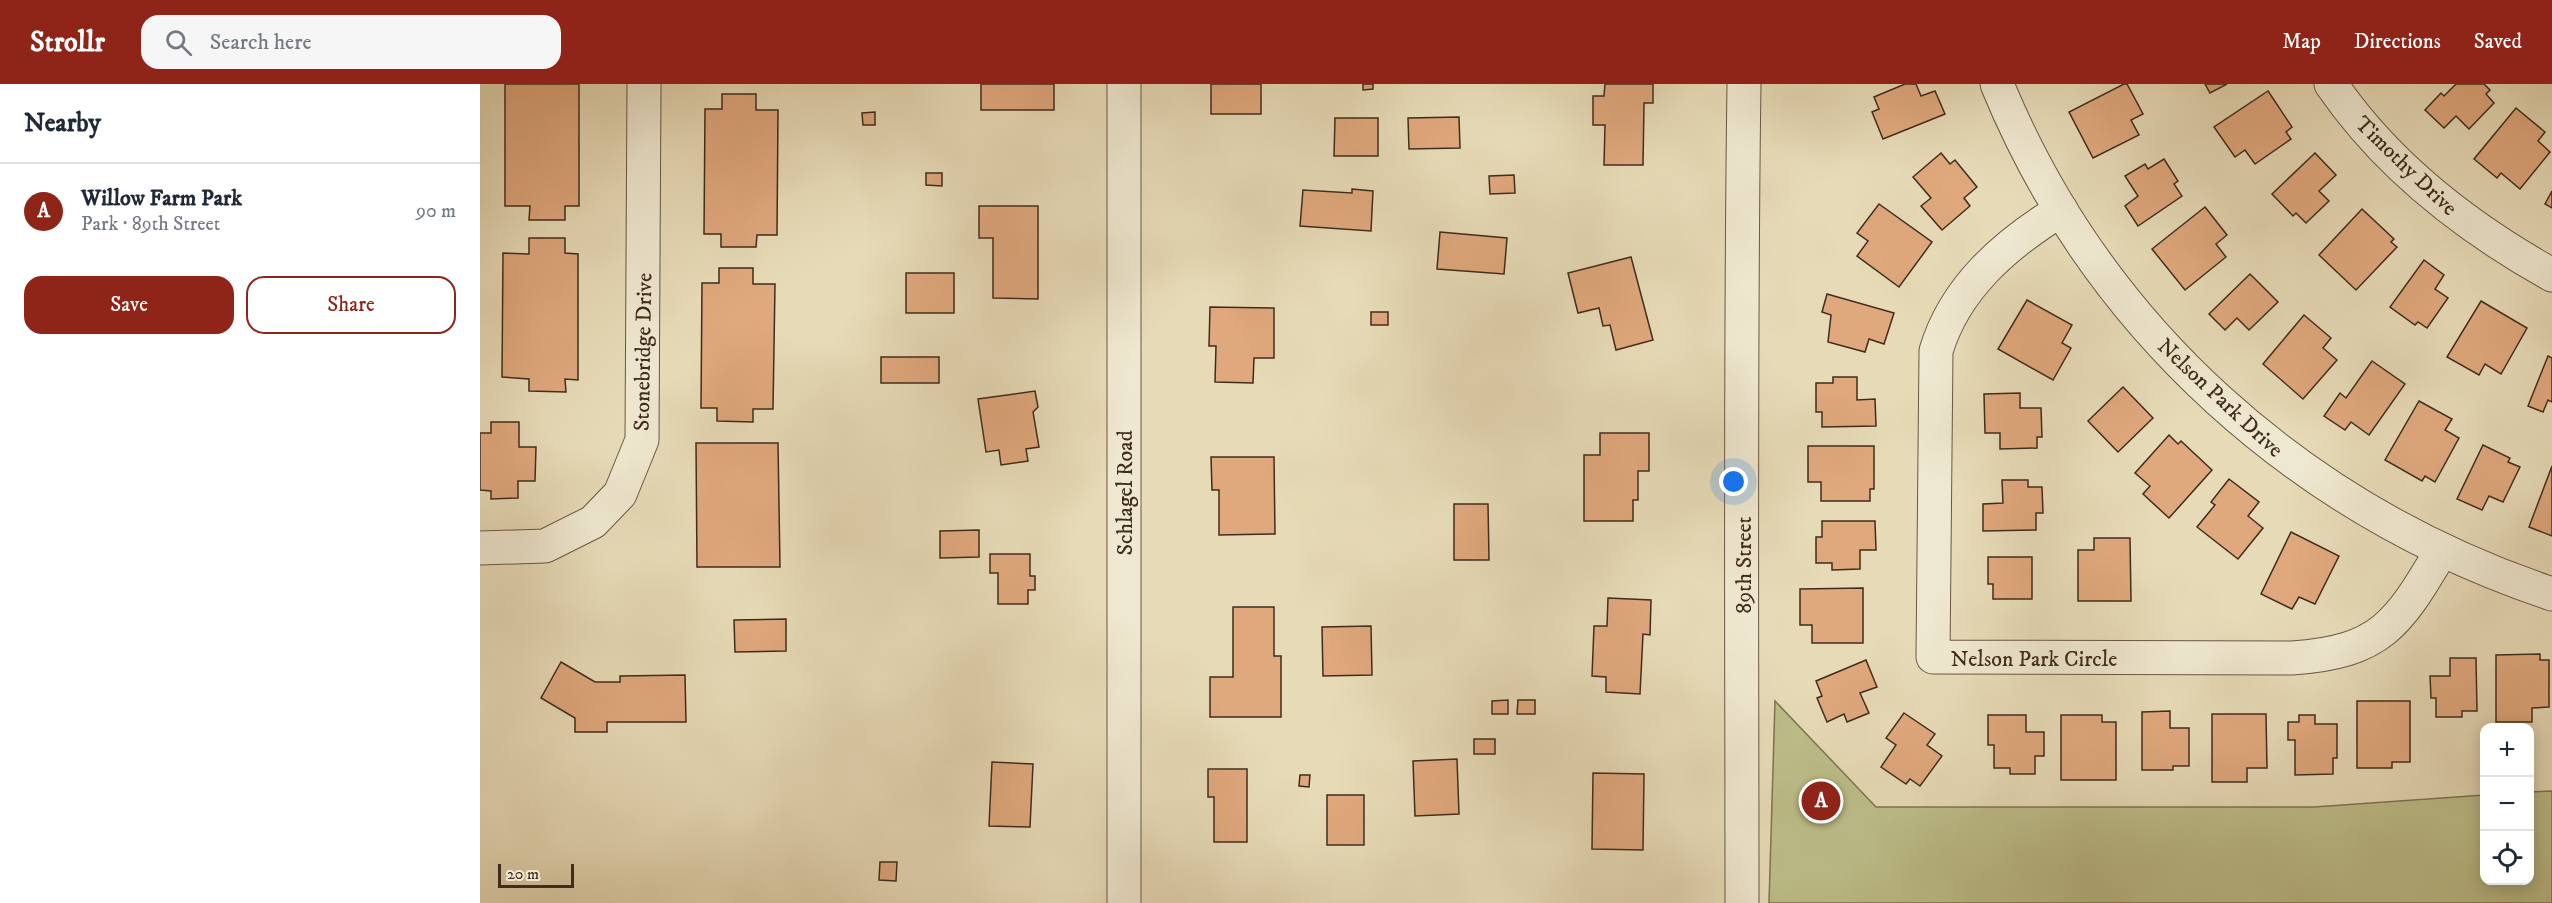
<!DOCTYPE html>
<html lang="en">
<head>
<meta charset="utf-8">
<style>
  body { margin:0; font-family:"IM FELL DW Pica",serif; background:#f6f6f7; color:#1f2937 }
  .controls { position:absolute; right:18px; bottom:18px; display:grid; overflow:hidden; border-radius:12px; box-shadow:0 3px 15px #0003 }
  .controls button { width:54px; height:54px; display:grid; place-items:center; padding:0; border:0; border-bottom:2px solid #e0e1e3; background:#fff; color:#1f2937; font:30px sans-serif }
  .scale { position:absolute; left:18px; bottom:15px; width:76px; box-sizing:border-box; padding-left:6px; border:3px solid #402c1c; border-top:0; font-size:16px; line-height:21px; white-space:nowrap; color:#402c1c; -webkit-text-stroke:4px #efe8d0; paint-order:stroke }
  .you { position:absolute; left:1254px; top:398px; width:21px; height:21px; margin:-15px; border:4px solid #fff; border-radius:50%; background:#1a73e8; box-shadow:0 0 0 9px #1a73e833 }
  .badge { display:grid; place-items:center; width:39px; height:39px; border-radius:50%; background:#8f2418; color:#fff; font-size:20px; font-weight:700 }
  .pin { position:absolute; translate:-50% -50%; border:3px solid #fff; box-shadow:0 2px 6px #0006 }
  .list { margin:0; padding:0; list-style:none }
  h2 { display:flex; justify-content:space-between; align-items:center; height:78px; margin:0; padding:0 24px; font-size:26px }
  h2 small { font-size:20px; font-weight:400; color:#747a83 }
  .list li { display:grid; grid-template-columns:39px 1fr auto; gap:18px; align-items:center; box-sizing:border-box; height:96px; padding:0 24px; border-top:2px solid #e0e1e3 }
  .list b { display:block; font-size:22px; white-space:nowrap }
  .list p { margin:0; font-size:20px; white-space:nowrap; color:#747a83 }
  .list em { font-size:20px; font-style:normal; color:#747a83 }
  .actions { display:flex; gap:12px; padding:18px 24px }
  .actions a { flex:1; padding:14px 0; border:2px solid #8f2418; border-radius:18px; text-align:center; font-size:21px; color:#8f2418 }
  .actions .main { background:#8f2418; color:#fff }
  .icon { flex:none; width:33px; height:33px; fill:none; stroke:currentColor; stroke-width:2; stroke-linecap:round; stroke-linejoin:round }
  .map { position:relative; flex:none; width:2072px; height:819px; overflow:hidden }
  header { display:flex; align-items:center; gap:36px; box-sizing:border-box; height:84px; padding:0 30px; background:#8f2418; color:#fff }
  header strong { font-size:28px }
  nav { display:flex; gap:33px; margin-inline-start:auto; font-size:21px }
  .search { width:420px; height:54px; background:#f6f6f7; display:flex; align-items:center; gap:15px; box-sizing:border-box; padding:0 21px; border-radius:18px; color:#747a83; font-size:22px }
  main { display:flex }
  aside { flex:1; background:#fff }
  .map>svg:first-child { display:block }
  .green { fill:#bdbe89; stroke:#7e7552; stroke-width:1.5 }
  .building { fill:#e0a87d; stroke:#402c1c; stroke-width:1.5 }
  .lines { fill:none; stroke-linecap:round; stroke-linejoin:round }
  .minor-casing { stroke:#6a5843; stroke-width:35 }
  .minor { stroke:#efe8d0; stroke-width:33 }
  .labels { text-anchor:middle; stroke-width:4.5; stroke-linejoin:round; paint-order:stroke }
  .street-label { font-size:22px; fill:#402c1c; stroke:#efe8d0 }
</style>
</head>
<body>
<header>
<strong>Strollr</strong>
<div class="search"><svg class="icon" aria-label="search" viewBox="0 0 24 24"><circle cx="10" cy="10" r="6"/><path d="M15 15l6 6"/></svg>Search here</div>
<nav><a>Map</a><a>Directions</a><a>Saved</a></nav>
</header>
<main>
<aside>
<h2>Nearby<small></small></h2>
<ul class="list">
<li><span class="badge">A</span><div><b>Willow Farm Park</b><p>Park · 89th Street</p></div><em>90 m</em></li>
</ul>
<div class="actions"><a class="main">Save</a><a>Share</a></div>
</aside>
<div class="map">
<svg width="2072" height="819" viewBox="0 0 2072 819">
  <rect width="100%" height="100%" fill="#e7dbb7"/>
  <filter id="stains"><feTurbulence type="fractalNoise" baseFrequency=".00333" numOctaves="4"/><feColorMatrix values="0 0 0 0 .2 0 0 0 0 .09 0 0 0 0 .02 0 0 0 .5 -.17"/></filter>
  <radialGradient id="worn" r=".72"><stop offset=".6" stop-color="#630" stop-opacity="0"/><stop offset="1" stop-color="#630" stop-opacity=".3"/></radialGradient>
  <path class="green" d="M 1295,617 L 1396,723 L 1834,723 L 2004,711 L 2004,796 L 2050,796 L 2050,708 L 2072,707 L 2072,819 L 1289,819 Z"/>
  <g class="building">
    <path d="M 25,0 L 99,0 L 99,122 L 85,122 L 85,136 L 49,136 L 50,122 L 25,122 Z"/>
    <rect x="501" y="0" width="73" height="26"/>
    <rect x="731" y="0" width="50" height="30"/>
    <path d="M 883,0 L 893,0 L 893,5 L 883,6 Z"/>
    <path d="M 1125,0 L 1173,0 L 1173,19 L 1164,19 L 1163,81 L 1124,81 L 1125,41 L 1113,41 L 1113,12 L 1124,12 Z"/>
    <path d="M 1425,0 L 1436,0 L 1441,12 L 1455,7 L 1465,30 L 1403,55 L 1392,28 L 1399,25 L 1394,13 Z"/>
    <path d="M 1644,0 L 1647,0 L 1663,30 L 1651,36 L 1659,51 L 1613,74 L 1589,28 Z"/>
    <path d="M 1725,0 L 1747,0 L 1730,9 Z"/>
    <path d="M 1976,0 L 2004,0 L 2010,6 L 2006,10 L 2014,19 L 1989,45 L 1976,32 L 1964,44 L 1945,26 L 1961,9 L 1964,12 Z"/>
    <path d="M 1788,7 L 1812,43 L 1806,48 L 1811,55 L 1775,80 L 1765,66 L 1755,73 L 1734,43 Z"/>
    <path d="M 242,10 L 276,10 L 276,26 L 298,26 L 297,151 L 277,151 L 276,163 L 241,163 L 241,150 L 224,150 L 225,25 L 242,25 Z"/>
    <path d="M 2036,24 L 2065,48 L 2058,57 L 2070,68 L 2040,105 L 2021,89 L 2017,94 L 1994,75 Z"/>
    <path d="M 395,28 L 395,41 L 383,41 L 382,29 Z"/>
    <path d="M 979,33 L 980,64 L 929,65 L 928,34 Z"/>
    <path d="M 855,34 L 898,34 L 898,72 L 854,72 Z"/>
    <path d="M 1461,69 L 1470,80 L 1475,76 L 1497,103 L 1484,114 L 1490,122 L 1462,146 L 1441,122 L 1451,114 L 1433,93 Z"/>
    <path d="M 1835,69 L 1856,91 L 1839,107 L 1849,117 L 1826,139 L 1816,129 L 1813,132 L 1792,110 Z"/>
    <path d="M 1684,75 L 1698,97 L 1694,100 L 1702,112 L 1658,142 L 1645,122 L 1658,112 L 1645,92 L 1665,80 L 1668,85 Z"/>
    <path d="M 446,89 L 462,89 L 462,102 L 446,101 Z"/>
    <path d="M 1034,91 L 1035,109 L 1010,110 L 1009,92 Z"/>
    <path d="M 872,105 L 893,107 L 891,147 L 820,142 L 823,106 L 872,109 Z"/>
    <path d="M 2072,107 L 2072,124 L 2065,120 Z"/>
    <path d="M 1399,120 L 1452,158 L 1419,203 L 1377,172 L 1388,157 L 1377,149 Z"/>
    <path d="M 499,122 L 558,122 L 558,215 L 513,214 L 513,154 L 499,154 Z"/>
    <path d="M 1725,123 L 1747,151 L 1736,160 L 1746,173 L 1705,206 L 1672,165 Z"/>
    <path d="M 1882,125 L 1914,155 L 1911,158 L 1917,163 L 1876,206 L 1839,171 Z"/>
    <path d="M 960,148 L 1027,154 L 1024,190 L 957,185 Z"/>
    <path d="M 49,154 L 85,154 L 85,169 L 98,170 L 98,296 L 85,295 L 86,308 L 49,307 L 49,295 L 22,293 L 23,169 L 49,170 Z"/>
    <path d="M 1151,173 L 1173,256 L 1136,266 L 1130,241 L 1123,242 L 1119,224 L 1098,229 L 1088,189 Z"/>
    <path d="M 1944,176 L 1964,191 L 1955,205 L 1968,214 L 1947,244 L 1938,238 L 1935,241 L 1910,223 Z"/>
    <path d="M 239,184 L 273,184 L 273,200 L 295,200 L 293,325 L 273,325 L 273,338 L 237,337 L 237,324 L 221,324 L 222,199 L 239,199 Z"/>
    <rect x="426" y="189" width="48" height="40"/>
    <path d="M 1770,190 L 1798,218 L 1769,246 L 1757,234 L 1745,246 L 1729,230 Z"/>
    <path d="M 1347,210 L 1414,229 L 1404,260 L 1389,255 L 1385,268 L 1348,258 L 1351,231 L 1342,228 Z"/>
    <path d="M 1547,216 L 1592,241 L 1582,259 L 1591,264 L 1573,296 L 1518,265 Z"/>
    <path d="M 2001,217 L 2047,244 L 2021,290 L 2005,280 L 1999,291 L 1967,273 Z"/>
    <path d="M 730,223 L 794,224 L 794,274 L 774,274 L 773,299 L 735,298 L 736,262 L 729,262 Z"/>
    <rect x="891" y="228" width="17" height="13"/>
    <path d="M 1824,231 L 1851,254 L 1843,264 L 1857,276 L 1823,315 L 1783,280 Z"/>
    <path d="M 2068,272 L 2072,274 L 2072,318 L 2068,316 L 2063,328 L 2048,322 Z"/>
    <rect x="401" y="273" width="58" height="26"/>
    <path d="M 1892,277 L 1925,300 L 1889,351 L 1871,338 L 1865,346 L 1844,332 L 1860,309 L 1866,314 Z"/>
    <path d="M 1353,293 L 1377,293 L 1377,316 L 1395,315 L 1396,342 L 1342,343 L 1342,328 L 1336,328 L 1336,299 L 1353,299 Z"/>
    <path d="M 1643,303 L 1673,334 L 1638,368 L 1608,337 Z"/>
    <path d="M 555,307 L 558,323 L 553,328 L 559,363 L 546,365 L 548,377 L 521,381 L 519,366 L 506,368 L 498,315 Z"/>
    <path d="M 1540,309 L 1540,324 L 1561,324 L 1562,353 L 1557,353 L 1557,364 L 1520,365 L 1520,349 L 1505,349 L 1504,310 Z"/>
    <path d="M 1939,317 L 1972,335 L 1965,346 L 1979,354 L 1955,398 L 1945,392 L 1942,397 L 1905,376 Z"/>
    <path d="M 11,338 L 39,338 L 39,363 L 56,363 L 55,397 L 38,397 L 38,414 L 11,415 L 11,407 L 0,406 L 0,349 L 11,349 Z"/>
    <path d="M 1120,349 L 1169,349 L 1169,387 L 1158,387 L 1158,416 L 1153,416 L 1153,437 L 1104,437 L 1104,371 L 1120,371 Z"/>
    <path d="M 1689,351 L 1698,360 L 1701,357 L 1732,386 L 1689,434 L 1663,410 L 1670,402 L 1655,389 Z"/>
    <path d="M 216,359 L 298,359 L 300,483 L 217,483 Z"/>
    <path d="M 2003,361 L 2030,374 L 2028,378 L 2040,383 L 2023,418 L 2009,412 L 2002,426 L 1977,415 Z"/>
    <path d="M 1328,362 L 1394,362 L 1394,405 L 1390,405 L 1390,417 L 1341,417 L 1341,398 L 1328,398 Z"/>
    <path d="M 731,373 L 794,373 L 795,450 L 739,451 L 739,406 L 732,406 Z"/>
    <path d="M 2072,382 L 2072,452 L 2049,443 Z"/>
    <path d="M 1749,395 L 1779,418 L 1768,432 L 1783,444 L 1758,475 L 1717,443 L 1735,421 L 1731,418 Z"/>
    <path d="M 1522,396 L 1548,396 L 1548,403 L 1562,403 L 1563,429 L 1556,429 L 1556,446 L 1503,447 L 1503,420 L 1523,419 Z"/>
    <path d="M 974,420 L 1008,420 L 1009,476 L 974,476 Z"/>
    <path d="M 1342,437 L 1395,437 L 1396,466 L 1380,466 L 1380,485 L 1352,486 L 1352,479 L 1336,479 L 1336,453 L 1342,453 Z"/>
    <path d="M 499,446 L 499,473 L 460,474 L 460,447 Z"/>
    <path d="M 1811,448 L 1859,472 L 1835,520 L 1819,513 L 1812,525 L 1781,510 Z"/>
    <path d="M 1614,454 L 1650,454 L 1651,517 L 1598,517 L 1598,466 L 1614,466 Z"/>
    <path d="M 510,470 L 550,470 L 550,492 L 555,492 L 555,506 L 548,506 L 548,520 L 518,520 L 518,489 L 510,489 Z"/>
    <path d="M 1508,473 L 1552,473 L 1552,515 L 1513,515 L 1513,500 L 1508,500 Z"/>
    <path d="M 1383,504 L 1383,559 L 1332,559 L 1332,541 L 1320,541 L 1320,505 Z"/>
    <path d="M 1128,514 L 1171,516 L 1170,551 L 1163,550 L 1160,610 L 1126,608 L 1126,593 L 1112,592 L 1114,542 L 1127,542 Z"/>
    <path d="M 753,523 L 794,523 L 794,572 L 801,572 L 801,633 L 730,633 L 730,593 L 753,593 Z"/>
    <path d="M 306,535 L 306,567 L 255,568 L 254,536 Z"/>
    <path d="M 891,542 L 892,591 L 843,592 L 842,543 Z"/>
    <path d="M 2060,570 L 2060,576 L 2069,576 L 2069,623 L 2052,624 L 2052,638 L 2016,638 L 2016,571 Z"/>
    <path d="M 1970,574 L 1996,574 L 1997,627 L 1982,627 L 1982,633 L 1956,633 L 1956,614 L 1951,614 L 1950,592 L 1970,592 Z"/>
    <path d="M 1386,576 L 1397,603 L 1380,609 L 1389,629 L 1367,638 L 1364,630 L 1347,638 L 1337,614 L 1342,612 L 1336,597 Z"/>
    <path d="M 81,578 L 115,598 L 140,598 L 140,592 L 205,591 L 206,638 L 127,638 L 127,648 L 95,648 L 95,634 L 61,614 Z"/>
    <path d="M 1028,616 L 1028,630 L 1012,630 L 1012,617 Z"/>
    <path d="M 1038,616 L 1055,616 L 1055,630 L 1037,630 Z"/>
    <path d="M 1877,617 L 1930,617 L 1930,678 L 1912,678 L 1912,684 L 1877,684 Z"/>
    <path d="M 1690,627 L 1690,644 L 1709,644 L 1709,682 L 1693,682 L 1693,686 L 1662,686 L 1662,628 Z"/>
    <path d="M 1424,629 L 1455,650 L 1447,661 L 1462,672 L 1440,702 L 1430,695 L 1426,700 L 1401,683 L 1416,661 L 1406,654 Z"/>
    <path d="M 1732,630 L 1786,630 L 1787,684 L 1767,684 L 1767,698 L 1732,698 Z"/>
    <path d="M 1508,631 L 1546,631 L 1546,648 L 1564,648 L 1564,672 L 1555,672 L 1555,690 L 1530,690 L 1530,684 L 1514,684 L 1514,661 L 1508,661 Z"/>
    <path d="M 1581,631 L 1622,631 L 1622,638 L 1636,638 L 1636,696 L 1581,696 Z"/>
    <path d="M 1819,631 L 1835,631 L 1835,640 L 1857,640 L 1857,674 L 1853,674 L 1853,690 L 1815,691 L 1815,656 L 1808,656 L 1808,638 L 1819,638 Z"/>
    <rect x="994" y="655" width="21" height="15"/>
    <path d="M 977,675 L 979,730 L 935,732 L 933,677 Z"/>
    <path d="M 512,678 L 553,680 L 550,743 L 509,742 Z"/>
    <path d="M 728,685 L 767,685 L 767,758 L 734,758 L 734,713 L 728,713 Z"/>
    <path d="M 1113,689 L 1164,690 L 1163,766 L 1112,765 Z"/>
    <path d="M 820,691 L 830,691 L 829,703 L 819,702 Z"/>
    <rect x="847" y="711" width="37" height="50"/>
    <path d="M 400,778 L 417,778 L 416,797 L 399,796 Z"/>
  </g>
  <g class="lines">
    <g class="minor-casing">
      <g id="minor">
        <path d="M 1517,0 C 1618,246 1821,426 2072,510"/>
        <path d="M 1851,0 C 1907,82 1986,143 2072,191"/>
        <path d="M 1581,126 C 1526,160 1475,203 1456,267 L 1453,573 L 1812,574 C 1903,568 1919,538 1962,466"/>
        <path d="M 0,464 L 65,462 L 113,438 L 140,410 L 162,356 L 164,0"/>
        <path d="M 644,819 L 644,0"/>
        <path d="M 1262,819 C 1262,546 1260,273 1264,0"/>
      </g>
    </g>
    <use href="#minor" class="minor"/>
  </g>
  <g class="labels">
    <g class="street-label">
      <text transform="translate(1927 81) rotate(44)" y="8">Timothy Drive</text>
      <text transform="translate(162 268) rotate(-89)" y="8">Stonebridge Drive</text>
      <text transform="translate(1741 313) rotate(43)" y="8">Nelson Park Drive</text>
      <text transform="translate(644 409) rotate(-90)" y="8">Schlagel Road</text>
      <text transform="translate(1263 481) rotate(-90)" y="8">89th Street</text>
      <text x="1554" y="582">Nelson Park Circle</text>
    </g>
  </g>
  <rect width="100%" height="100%" filter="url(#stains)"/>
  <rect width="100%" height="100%" fill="url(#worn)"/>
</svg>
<div class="controls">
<button>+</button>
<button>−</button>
<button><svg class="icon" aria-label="locate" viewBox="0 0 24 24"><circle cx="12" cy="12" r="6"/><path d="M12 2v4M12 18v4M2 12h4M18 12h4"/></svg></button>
</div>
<div class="scale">20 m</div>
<div class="you"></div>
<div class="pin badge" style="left:1341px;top:717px">A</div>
</div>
</main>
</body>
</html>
